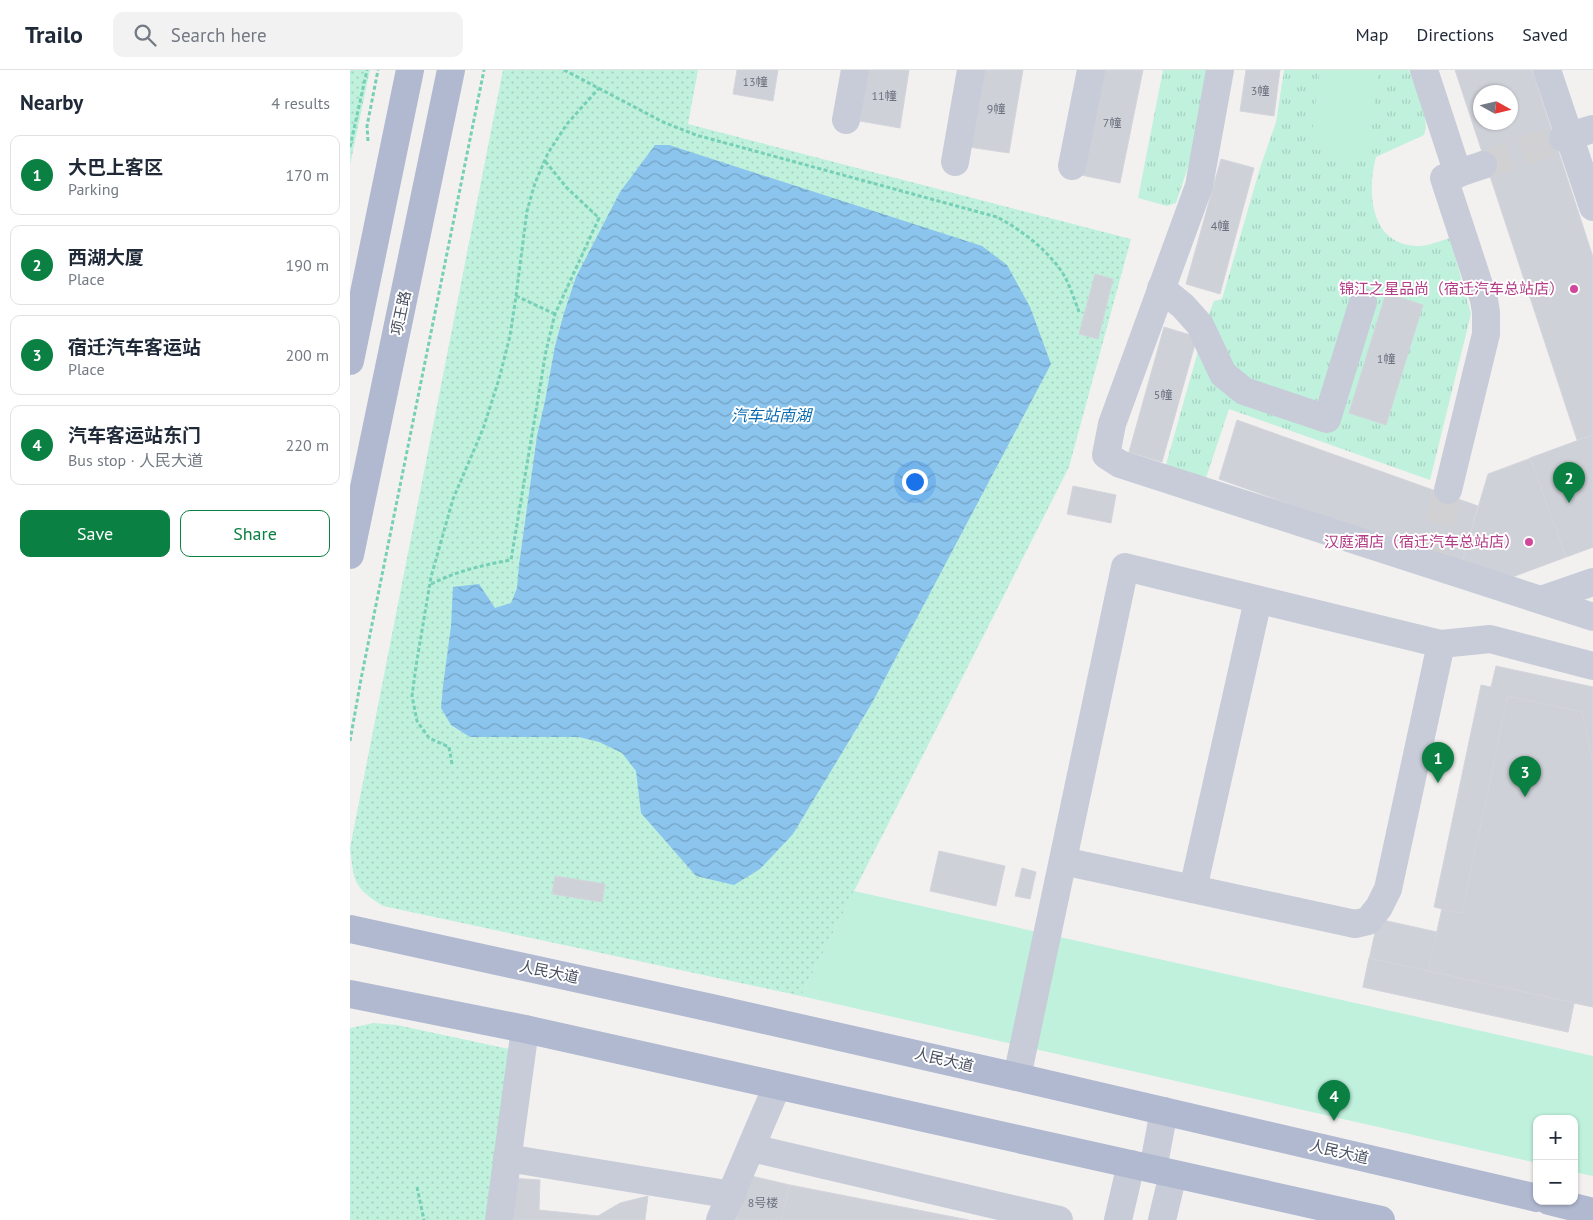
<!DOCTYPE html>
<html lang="en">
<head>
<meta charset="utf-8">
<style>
  body { margin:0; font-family:"PT Sans","Noto Sans SC",sans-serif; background:#f2f2f3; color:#1f2937 }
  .controls { position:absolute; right:15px; bottom:15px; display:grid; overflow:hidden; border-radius:10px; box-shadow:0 1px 4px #0004 }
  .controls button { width:45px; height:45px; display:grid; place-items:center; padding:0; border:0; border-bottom:1px solid #e0e1e3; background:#fff; color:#1f2937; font:25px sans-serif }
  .compass { position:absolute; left:1123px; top:15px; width:45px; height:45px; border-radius:50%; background:#fff; box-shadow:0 1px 4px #0004; rotate:98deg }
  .you { position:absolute; left:564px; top:411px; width:18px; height:18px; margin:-12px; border:4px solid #fff; border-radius:50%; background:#1a73e8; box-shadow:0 0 0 8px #1a73e833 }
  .badge { display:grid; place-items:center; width:32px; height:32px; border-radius:50%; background:#0b8043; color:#fff; font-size:16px; font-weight:700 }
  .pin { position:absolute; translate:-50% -41px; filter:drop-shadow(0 1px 2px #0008) }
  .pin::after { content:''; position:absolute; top:26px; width:18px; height:15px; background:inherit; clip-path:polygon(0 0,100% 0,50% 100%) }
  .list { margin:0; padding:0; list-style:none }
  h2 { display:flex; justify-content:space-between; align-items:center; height:65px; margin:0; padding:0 20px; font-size:21px }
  h2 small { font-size:16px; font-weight:400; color:#747a83 }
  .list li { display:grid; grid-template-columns:32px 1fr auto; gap:15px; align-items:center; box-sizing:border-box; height:80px; margin:0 10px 10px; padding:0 10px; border:1px solid #e0e1e3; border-radius:10px }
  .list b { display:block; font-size:19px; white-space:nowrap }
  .list p { margin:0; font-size:16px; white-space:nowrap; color:#747a83 }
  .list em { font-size:16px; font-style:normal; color:#747a83 }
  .actions { display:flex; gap:10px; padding:15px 20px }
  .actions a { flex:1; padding:11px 0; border:1px solid #0b8043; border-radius:10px; text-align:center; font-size:18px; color:#0b8043 }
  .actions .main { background:#0b8043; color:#fff }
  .icon { flex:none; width:28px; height:28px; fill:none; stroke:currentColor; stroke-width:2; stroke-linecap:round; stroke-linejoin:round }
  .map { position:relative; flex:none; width:1243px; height:1150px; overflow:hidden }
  header { display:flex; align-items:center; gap:30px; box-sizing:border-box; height:70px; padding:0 25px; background:#fff; border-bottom:1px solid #e0e1e3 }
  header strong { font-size:24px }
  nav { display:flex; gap:28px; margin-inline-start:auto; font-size:18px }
  .search { width:350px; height:45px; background:#f2f2f3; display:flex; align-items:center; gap:12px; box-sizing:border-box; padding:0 18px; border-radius:10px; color:#747a83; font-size:19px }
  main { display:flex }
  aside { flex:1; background:#fff }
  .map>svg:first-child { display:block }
  .grass { fill:url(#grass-tufts) }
  .park { fill:url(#park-dots) }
  .garden { fill:#bff1dd }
  .water { fill:url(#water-waves) }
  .building { fill:#cfd1d8; stroke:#d4d5dc; fill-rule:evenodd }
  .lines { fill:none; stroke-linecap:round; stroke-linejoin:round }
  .minor-tunnel { stroke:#d1d1d3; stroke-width:28; stroke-dasharray:28 14; stroke-linecap:butt }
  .path { stroke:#76d0b6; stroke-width:3; stroke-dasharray:4 2.5; stroke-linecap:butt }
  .minor { stroke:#c7ccd8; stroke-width:28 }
  .major { stroke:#b0b9d0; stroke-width:28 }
  .hotel-dot { fill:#d1479c; stroke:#fff; stroke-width:2 }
  .labels { text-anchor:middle; stroke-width:4; stroke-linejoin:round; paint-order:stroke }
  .number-label { font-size:12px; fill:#6a707d }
  .hotel-label { font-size:15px; fill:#b23c85; stroke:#fff; text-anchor:end }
  .street-label { font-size:15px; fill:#484f5f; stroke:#fff }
  .water-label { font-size:16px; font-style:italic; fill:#096ab0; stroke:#fff }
</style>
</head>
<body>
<header>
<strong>Trailo</strong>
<div class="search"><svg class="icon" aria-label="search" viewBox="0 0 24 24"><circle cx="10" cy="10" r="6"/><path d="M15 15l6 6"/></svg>Search here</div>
<nav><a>Map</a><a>Directions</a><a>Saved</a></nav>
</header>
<main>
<aside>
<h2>Nearby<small>4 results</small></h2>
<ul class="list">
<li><span class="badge">1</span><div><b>大巴上客区</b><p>Parking</p></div><em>170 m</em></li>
<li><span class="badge">2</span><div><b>西湖大厦</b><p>Place</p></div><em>190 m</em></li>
<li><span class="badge">3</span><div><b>宿迁汽车客运站</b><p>Place</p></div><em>200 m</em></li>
<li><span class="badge">4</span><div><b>汽车客运站东门</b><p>Bus stop · 人民大道</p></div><em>220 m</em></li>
</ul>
<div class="actions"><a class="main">Save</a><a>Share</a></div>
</aside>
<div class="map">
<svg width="1243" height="1150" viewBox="0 0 1243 1150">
  <defs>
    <pattern id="grass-tufts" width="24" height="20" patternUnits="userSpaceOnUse" patternTransform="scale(1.25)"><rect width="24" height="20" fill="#bff1dd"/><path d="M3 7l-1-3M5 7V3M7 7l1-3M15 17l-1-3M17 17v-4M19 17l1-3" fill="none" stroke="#a6d0c0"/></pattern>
    <pattern id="park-dots" width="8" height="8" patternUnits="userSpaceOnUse" patternTransform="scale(1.25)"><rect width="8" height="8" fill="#bff1dd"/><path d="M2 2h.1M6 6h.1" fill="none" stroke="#a6d0c0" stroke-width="1.8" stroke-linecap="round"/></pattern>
    <pattern id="water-waves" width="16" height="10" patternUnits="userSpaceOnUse" patternTransform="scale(1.25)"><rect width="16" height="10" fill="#8bc5ee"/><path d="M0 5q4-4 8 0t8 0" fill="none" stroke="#74a2c4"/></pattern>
  </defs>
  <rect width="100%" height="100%" fill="#f3f1f0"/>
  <g class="grass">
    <path d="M 813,0 L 857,0 L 841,88 L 826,133 L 817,136 L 788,128 Z"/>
    <path d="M 934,0 L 1059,0 C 1065,17 1081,49 1074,65 L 1026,87 C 1017,120 1019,174 1066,176 C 1077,177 1089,171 1100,168 L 1121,244 L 1080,410 L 879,339 L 855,411 L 815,398 L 857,249 L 864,231 L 872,229 L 910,98 L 926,52 Z"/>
  </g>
  <g class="park">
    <path d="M 0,0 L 20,0 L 0,95 Z"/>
    <path d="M 153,0 L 348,0 L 338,54 L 781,169 L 719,397 L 451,926 L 33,836 C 3,817 4,812 0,778 Z"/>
    <path d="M 24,953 L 47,955 L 163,980 L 137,1150 L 0,1150 L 0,958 Z"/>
  </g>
  <g class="garden">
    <path d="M 970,0 L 1029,0 L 1017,87 L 960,79 Z"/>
    <path d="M 504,821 L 1243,986 L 1243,1106 L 1224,1102 L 1224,1049 L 1187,1049 L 1187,1093 L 451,926 Z"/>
  </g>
  <path class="water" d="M 305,75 L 319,75 L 632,176 L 657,195 L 680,237 L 701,294 L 522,633 L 443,764 L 410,799 L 384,815 L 346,806 L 291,743 L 286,701 L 272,683 L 249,672 L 229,667 L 120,667 L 101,655 L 91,638 L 93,616 L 101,556 L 103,517 L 129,514 L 145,538 L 161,533 L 167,518 L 169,495 L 187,366 L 195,331 L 205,276 L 214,243 L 226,207 L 270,122 Z"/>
  <g class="building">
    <path d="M 387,0 L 428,0 L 423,31 L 383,24 Z"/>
    <path d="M 518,0 L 559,0 L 550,58 L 510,51 Z"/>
    <path d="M 631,0 L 673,0 L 659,83 L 619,77 Z"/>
    <path d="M 753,0 L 793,0 L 770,113 L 731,105 Z"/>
    <path d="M 896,0 L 930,0 L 924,46 L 890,41 Z"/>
    <path d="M 1105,0 L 1182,0 L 1243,187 L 1243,365 L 1227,370 ZM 1130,22 L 1160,22 L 1160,52 L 1130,52 Z"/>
    <path d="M 871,89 L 904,98 L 870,224 L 836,214 Z"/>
    <path d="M 745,204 L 763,209 L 748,269 L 729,264 Z"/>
    <path d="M 1036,223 L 1073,235 L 1036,355 L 999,343 Z"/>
    <path d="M 814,257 L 847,267 L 812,392 L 779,382 Z"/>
    <path d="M 887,350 L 1128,436 L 1111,495 L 869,409 Z"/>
    <path d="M 1243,365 L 1243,477 L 1157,509 L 1111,495 L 1138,404 Z"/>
    <path d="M 1243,365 L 1243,477 L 1216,487 L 1180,388 Z"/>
    <path d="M 723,416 L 766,425 L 761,453 L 717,444 Z"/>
    <path d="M 1146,596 L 1243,617 L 1243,937 L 1224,933 L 1218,962 L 1013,917 L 1028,849 L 1087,862 L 1092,839 L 1084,837 L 1131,615 L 1141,617 Z"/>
    <path d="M 1158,626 L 1232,642 L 1243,693 L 1243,937 L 1078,901 L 1092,839 L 1112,843 Z"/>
    <path d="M 589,781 L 655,796 L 646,836 L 580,821 Z"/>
    <path d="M 672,798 L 686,802 L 680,829 L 665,826 Z"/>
    <path d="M 205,806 L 255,814 L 252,832 L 202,824 Z"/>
    <path d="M 1019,888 L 1224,933 L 1218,962 L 1013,917 Z"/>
    <path d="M 397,1105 L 440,1115 L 431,1150 L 386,1150 Z"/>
    <path d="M 160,1108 L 190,1110 L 189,1140 L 248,1146 L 270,1133 L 298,1126 L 295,1150 L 155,1150 Z"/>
    <path d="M 440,1115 L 619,1150 L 431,1150 Z"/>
  </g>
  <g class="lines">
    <g class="minor-tunnel">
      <path d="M 1133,95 L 1213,68"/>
      <path d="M 1079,494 L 1098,420"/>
    </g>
    <g class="path">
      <path d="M 214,0 L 313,52 L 346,65 L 647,147 C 672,160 703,184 716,209 C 721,219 725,231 729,242"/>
      <path d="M 18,71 L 17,56 L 28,0"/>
      <path d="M 0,77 L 17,0"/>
      <path d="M 166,226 L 205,244"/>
      <path d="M 81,514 C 107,501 133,495 161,490 L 196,281 L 205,244 L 249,148 L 217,118 L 195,91"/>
      <path d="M 0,671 L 11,609 L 134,0"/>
      <path d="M 102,694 L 99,677 L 79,668 L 67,651 L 62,626 L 66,596 L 81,507 L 103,429 L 133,359 L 149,309 L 160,266 L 166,226 L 177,141 L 185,113 L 198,83 L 217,54 L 249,18"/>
      <path d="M 67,1117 L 74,1150"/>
    </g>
    <g class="minor">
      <path d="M 870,0 L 849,116 L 762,354 L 756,385 L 770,394 L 1243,547"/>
      <path d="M 1074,0 L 1108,104"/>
      <path d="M 1197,0 L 1243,137"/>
      <path d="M 496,50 L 505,0"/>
      <path d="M 1213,68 L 1243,59"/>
      <path d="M 605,92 L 621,0"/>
      <path d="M 722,96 L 741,0"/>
      <path d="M 811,218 L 833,236 L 850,255 L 873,304 L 894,321 L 977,349 L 1013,232"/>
      <path d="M 1098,420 L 1136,264 L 1136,242 L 1134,230 L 1094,108 L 1133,95"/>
      <path d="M 1191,530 L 1243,512"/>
      <path d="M 713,791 L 1005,854 L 1018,851 L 1029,837 L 1038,819 L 1091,574"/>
      <path d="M 843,819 L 908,530"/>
      <path d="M 667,1007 L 775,497 L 1091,574 L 1140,569 L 1243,596"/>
      <path d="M 402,1078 L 709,1150"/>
      <path d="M 157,1088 L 382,1125"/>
      <path d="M 803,1099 L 814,1041"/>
      <path d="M 149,1150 L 175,959"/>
      <path d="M 370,1150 L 427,1016"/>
      <path d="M 768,1150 L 781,1094"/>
      <path d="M 812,1150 L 823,1104"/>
    </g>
    <g class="major">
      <path d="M 0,291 L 60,0"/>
      <path d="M 0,485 L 101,0"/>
      <path d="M 0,859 L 366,939 L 667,1007 L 1187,1128"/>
      <path d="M 0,924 L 175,959 L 1031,1150"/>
      <path d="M 1199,1131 L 1243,1142"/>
    </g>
  </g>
  <g class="hotel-dot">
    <circle cx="1224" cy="219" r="5"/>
    <circle cx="1179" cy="472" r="5"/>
  </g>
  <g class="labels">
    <g class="number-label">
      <text x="405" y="16">13幢</text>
      <text x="910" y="25">3幢</text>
      <text x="534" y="30">11幢</text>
      <text x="646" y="43">9幢</text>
      <text x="762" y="57">7幢</text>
      <text x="870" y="160">4幢</text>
      <text x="1036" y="293">1幢</text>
      <text x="813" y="329">5幢</text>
      <text x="413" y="1137">8号楼</text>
    </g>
    <g class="hotel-label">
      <text x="1214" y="224">锦江之星品尚（宿迁汽车总站店）</text>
      <text x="1169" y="477">汉庭酒店（宿迁汽车总站店）</text>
    </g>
    <g class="street-label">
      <text transform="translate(51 243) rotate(-78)" y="5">项王路</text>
      <text transform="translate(199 902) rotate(12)" y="5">人民大道</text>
      <text transform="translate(594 990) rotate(13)" y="5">人民大道</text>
      <text transform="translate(989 1082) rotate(13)" y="5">人民大道</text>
    </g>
    <g class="water-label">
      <text x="421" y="351">汽车站南湖</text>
    </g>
  </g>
</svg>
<div class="controls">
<button>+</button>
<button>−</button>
</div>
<svg class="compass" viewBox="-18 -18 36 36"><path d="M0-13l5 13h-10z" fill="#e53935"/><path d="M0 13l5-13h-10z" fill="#747a83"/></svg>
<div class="you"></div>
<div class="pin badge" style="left:1088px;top:713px">1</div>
<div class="pin badge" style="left:1219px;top:433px">2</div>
<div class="pin badge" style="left:1175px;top:727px">3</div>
<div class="pin badge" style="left:984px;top:1051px">4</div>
</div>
</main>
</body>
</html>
